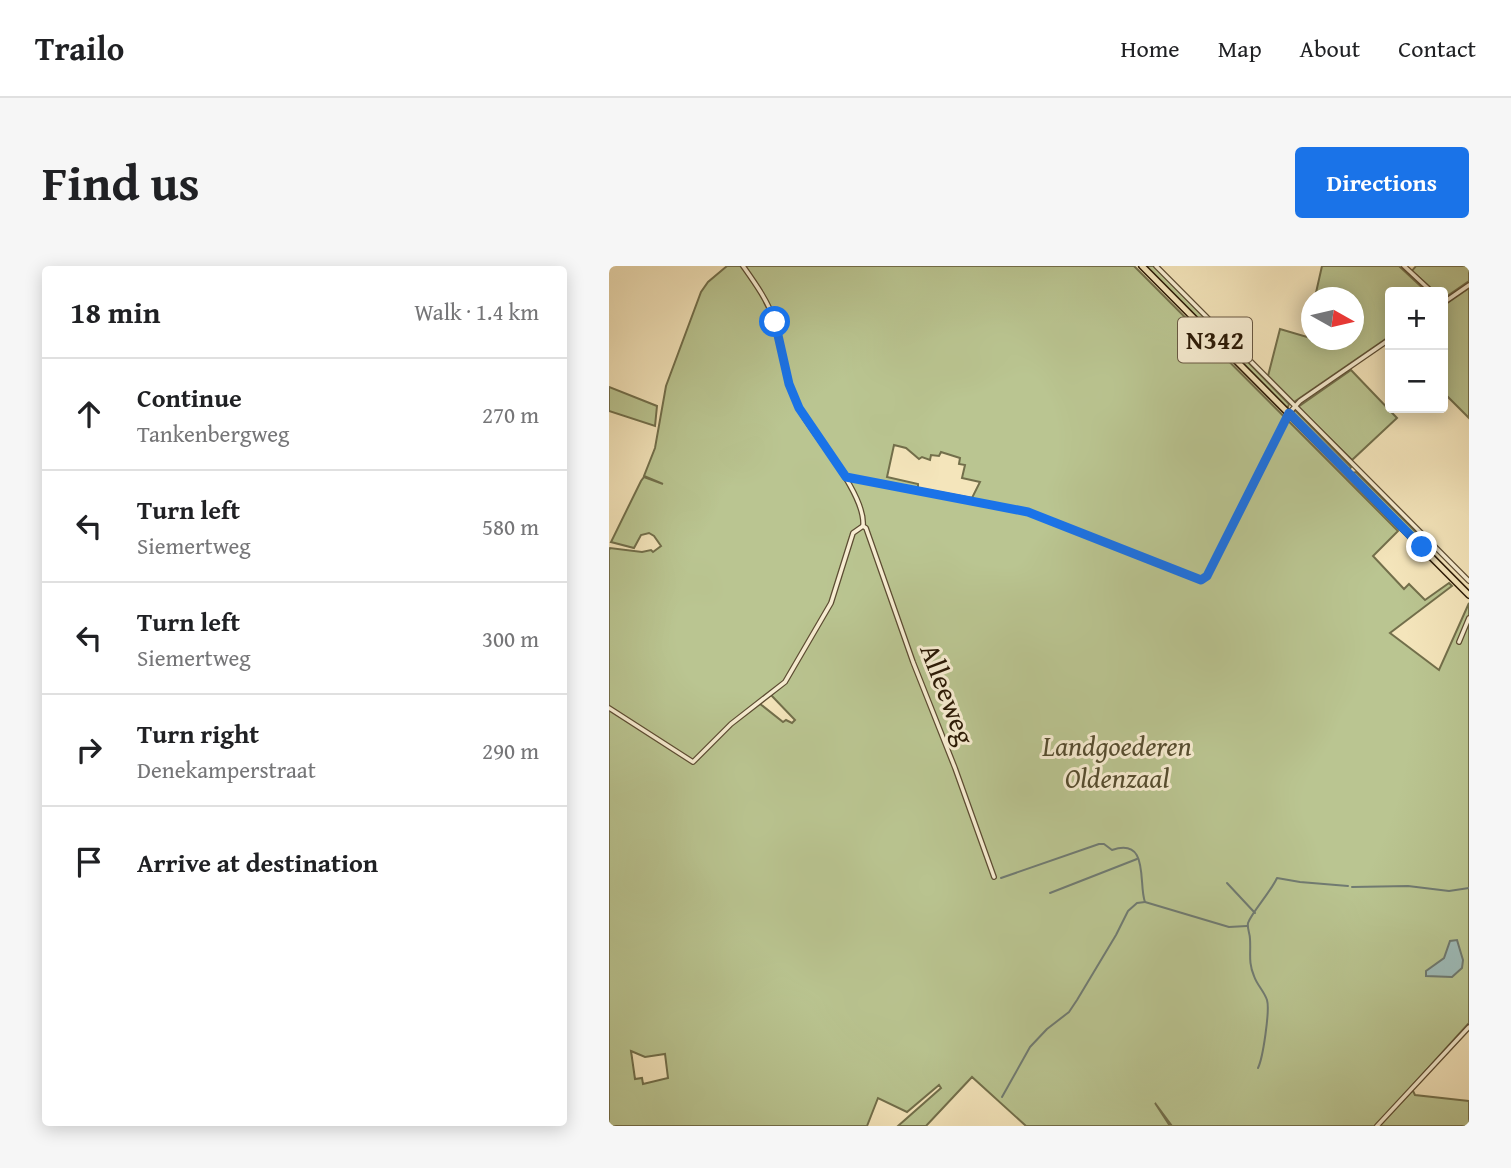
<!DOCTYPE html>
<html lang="en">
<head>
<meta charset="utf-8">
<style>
  body { margin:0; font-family:"Gentium Book Plus",serif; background:#f6f6f6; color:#202124 }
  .controls { position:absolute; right:21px; top:21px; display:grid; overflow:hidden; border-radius:7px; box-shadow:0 4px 18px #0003 }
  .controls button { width:63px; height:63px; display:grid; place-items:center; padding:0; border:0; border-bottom:2px solid #e0e0e0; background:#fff; color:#202124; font:35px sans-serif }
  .compass { position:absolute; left:692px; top:21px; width:63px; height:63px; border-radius:50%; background:#fff; box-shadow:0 4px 18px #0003; rotate:98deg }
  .stop { position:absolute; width:21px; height:21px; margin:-16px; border:5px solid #1a73e8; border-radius:50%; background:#fff }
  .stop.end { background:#1a73e8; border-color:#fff; box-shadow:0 2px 7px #0008 }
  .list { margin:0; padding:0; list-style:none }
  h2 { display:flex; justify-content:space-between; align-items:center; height:91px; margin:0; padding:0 28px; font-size:30px }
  h2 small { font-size:23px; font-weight:400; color:#757577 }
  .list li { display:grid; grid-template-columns:46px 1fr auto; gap:21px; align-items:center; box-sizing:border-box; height:112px; padding:0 28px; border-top:2px solid #e0e0e0 }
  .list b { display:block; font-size:26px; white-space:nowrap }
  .list p { margin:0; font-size:23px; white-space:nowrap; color:#757577 }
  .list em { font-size:23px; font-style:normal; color:#757577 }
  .icon { flex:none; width:38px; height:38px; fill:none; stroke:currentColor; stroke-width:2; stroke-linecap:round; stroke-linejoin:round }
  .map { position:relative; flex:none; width:860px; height:860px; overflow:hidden; border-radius:7px }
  header { display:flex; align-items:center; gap:42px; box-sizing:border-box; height:98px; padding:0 35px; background:#fff; border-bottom:2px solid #e0e0e0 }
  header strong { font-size:33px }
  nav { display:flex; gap:38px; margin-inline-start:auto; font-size:24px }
  .intro { display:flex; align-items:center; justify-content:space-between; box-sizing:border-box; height:168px; padding:0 42px }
  h1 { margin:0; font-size:49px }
  .button { padding:18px 32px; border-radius:7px; background:#1a73e8; color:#fff; font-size:24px; font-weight:700 }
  main { display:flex; gap:42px; padding:0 42px }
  aside { flex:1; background:#fff; border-radius:7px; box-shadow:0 4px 18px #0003 }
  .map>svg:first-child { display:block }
  .green { fill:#bac591; stroke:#726f4b; stroke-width:2; fill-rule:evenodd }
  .water { fill:#9fbdba; stroke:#707b72; stroke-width:2 }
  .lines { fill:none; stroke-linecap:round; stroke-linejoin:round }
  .stream { stroke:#707b72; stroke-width:2 }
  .street-casing { stroke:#5c4c32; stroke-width:6 }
  .primary-casing { stroke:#2a1905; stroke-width:8 }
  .street { stroke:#f8eed3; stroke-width:3.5 }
  .primary { stroke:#f4e5bb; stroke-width:5 }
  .route { stroke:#1a73e8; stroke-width:9 }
  .labels { text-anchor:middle; stroke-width:6; stroke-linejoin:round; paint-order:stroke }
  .shield { fill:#f8eed3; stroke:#685943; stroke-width:2 }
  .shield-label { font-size:26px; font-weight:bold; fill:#2a1905 }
  .street-label { font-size:28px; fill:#2a1905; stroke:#f8eed3 }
  .park-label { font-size:28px; font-style:italic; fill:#554d2f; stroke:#f8eed3 }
</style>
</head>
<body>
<header>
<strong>Trailo</strong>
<nav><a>Home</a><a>Map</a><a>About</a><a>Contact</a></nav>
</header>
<div class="intro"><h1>Find us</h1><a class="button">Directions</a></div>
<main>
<aside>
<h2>18 min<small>Walk · 1.4 km</small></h2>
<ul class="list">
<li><svg class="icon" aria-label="ahead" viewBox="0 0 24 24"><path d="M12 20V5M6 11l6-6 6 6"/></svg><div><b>Continue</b><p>Tankenbergweg</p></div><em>270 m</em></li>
<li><svg class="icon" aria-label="left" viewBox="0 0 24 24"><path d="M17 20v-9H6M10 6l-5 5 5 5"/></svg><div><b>Turn left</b><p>Siemertweg</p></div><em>580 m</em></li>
<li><svg class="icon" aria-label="left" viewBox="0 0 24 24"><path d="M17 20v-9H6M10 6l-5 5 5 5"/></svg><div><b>Turn left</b><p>Siemertweg</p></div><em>300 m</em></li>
<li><svg class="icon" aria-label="right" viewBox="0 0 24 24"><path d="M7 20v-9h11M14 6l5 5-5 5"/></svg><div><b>Turn right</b><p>Denekamperstraat</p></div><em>290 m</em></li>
<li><svg class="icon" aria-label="arrive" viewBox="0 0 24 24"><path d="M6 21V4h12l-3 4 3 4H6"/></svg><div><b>Arrive at destination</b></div></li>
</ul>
</aside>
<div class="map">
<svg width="860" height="860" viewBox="0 0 860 860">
  <rect width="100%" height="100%" fill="#f4e5bb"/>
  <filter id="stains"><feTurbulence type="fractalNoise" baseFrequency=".00286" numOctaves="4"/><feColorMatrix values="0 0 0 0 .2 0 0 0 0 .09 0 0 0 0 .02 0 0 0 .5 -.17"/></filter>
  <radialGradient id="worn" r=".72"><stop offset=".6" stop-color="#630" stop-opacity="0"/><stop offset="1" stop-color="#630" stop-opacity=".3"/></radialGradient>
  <g class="green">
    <path d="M 118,0 L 525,0 L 789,265 L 764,290 L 795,323 L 800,318 L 816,334 L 840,317 L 843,320 L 781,367 L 830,404 L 860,337 L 860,757 L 802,821 L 806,829 L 860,835 L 860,860 L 563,860 L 546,837 L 561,860 L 417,860 L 363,811 L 317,860 L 289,860 L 332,822 L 330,819 L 298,846 L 269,832 L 258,860 L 0,860 L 0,284 L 1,282 L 33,286 L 42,284 L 44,286 L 52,280 L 45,270 L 40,267 L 32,269 L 25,282 L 2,276 L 32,215 L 35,211 L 54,218 L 35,210 L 46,182 L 57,120 L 92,26 L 99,16 ZM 285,179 L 297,182 L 310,193 L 313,191 L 321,194 L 322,189 L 330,190 L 332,186 L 351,192 L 350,198 L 356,199 L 353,212 L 371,216 L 363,232 L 309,222 L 309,218 L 278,211 ZM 162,429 L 186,454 L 183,457 L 177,454 L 174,456 L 150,437 ZM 22,785 L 36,791 L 56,788 L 59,812 L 34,818 L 33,812 L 26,813 Z"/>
    <path d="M 535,0 L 545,0 L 680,138 L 679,141 L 677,142 Z"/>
    <path d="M 713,0 L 790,0 L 818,26 L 781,26 L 781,70 L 685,136 L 659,110 L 671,63 L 698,71 L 702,50 L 702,74 L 744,74 L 744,32 L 706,31 Z"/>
    <path d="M 807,0 L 860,0 L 860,15 L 834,33 L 834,26 L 826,26 L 803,5 Z"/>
    <path d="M 860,22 L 860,152 L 834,126 L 834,40 Z"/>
    <path d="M 742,104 L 788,152 L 743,194 L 689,141 Z"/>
    <path d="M 0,121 L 48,140 L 46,160 L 0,145 Z"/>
    <path d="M 686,144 L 742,201 L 740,204 L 683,148 Z"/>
    <path d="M 747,206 L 816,275 L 813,278 L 743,207 Z"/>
  </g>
  <path class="water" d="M 848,674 L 854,694 L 853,702 L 843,711 L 817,710 L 817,705 L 835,692 L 841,675 Z"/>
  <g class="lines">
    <g class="stream">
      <path d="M 392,612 L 490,578 L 495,578 L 503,584 C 541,571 529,618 536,636 L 620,661 L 638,660"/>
      <path d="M 618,617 L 646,647"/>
      <path d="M 743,621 L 799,620 L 840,625 L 860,622"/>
      <path d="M 441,627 L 528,593"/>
      <path d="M 649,802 C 654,792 661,744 658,734 C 655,725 648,719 645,710 C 639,696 642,687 641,673 C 641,667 638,663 639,657 C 643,646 661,627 668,612 L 691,616 L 739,620"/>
      <path d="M 393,831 L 421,781 L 438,763 L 460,746 L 468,734 L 507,669 L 519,645 L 528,637 L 536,636"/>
    </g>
    <g class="street-casing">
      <g id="street">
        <path d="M 134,0 C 146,17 159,35 166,56 C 176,87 176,119 193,148 C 209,175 257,229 254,260 L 257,262 L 304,396 L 346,502 L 385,611"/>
        <path d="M 547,0 L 860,315"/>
        <path d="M 795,0 L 823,26"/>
        <path d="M 834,37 L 860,19"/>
        <path d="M 237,211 L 419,246 L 594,314 L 598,310 L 680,147 L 691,135 L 781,73"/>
        <path d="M 850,376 L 860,352"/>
        <path d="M 0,442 L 84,496 L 122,458 L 176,416 L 222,337 L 244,267 L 254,260"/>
        <path d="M 768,860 L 860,761"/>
      </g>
    </g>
    <g class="primary-casing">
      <path id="primary" d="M 533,0 L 860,329"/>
    </g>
    <use href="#street" class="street"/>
    <use href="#primary" class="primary"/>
  </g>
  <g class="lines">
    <path class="route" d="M 166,56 L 180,118 L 190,142 L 237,211 L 419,246 L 592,314 L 598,310 L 680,147 L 813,281"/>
  </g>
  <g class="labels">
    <rect class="shield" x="569" y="51.5" width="74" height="45" rx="5"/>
    <g class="shield-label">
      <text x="606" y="83">N342</text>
    </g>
    <g class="street-label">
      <text transform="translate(339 428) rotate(69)" y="10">Alleeweg</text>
    </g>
    <g class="park-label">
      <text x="508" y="490">Landgoederen<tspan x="508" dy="32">Oldenzaal</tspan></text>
    </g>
  </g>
  <rect width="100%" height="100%" filter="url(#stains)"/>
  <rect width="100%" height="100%" fill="url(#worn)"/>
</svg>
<div class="controls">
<button>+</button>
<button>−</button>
</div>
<svg class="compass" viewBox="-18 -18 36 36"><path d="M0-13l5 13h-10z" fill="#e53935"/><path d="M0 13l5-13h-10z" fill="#757577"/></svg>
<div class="stop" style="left:166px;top:56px"></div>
<div class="stop end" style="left:813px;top:281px"></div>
</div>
</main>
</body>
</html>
